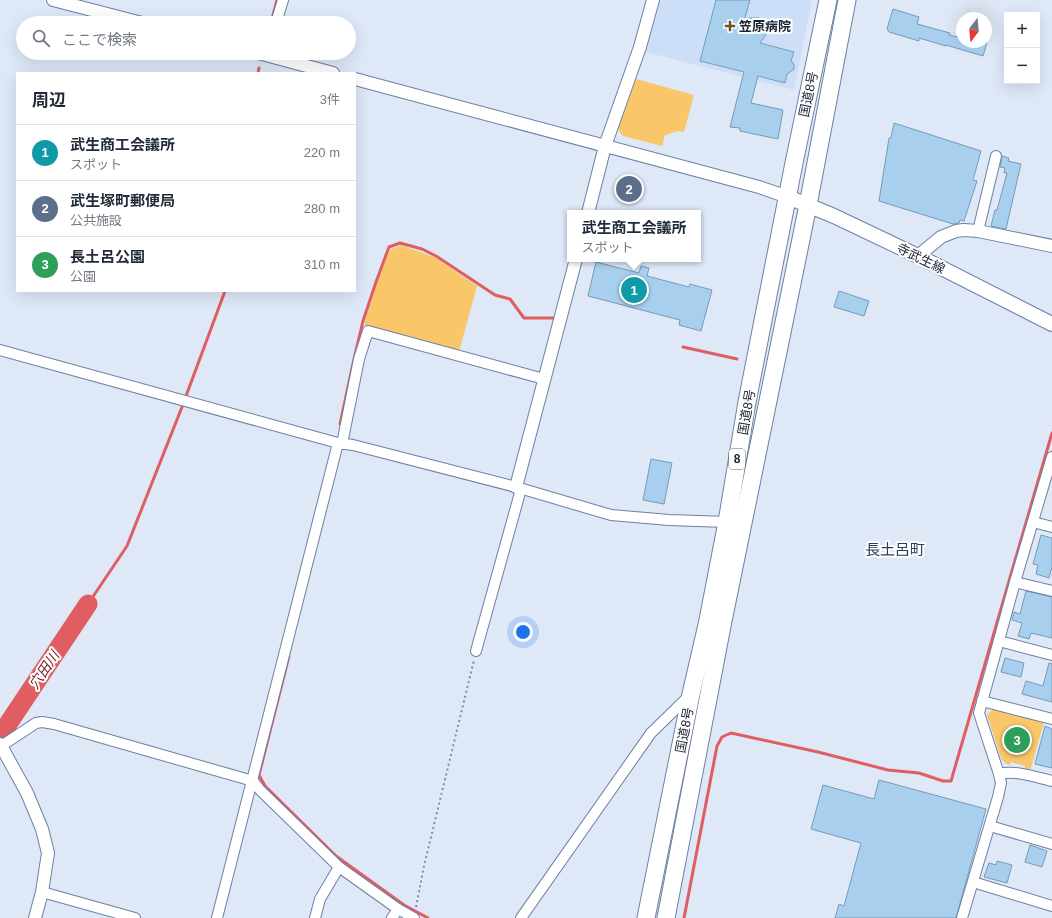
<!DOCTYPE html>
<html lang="ja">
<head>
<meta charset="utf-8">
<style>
  body { margin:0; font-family:Helvetica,"Noto Sans JP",sans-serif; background:#f2f2f3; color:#1f2937 }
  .controls { position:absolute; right:12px; top:12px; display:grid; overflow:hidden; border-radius:0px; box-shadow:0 4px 16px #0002 }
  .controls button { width:36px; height:36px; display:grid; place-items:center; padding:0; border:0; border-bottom:1px solid #e0e1e3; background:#fff; color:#1f2937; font:20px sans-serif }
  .compass { position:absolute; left:956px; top:12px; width:36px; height:36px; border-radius:50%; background:#fff; box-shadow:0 4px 16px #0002; rotate:196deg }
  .you { position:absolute; left:523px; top:632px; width:14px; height:14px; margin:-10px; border:3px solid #fff; border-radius:50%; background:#1a73e8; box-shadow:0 0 0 6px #1a73e833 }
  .badge { display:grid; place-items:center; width:26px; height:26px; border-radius:50%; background:#2563eb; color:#fff; font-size:13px; font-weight:700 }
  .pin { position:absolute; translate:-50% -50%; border:2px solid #fff; box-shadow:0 1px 4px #0006 }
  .popup { position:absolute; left:567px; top:210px; width:134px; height:52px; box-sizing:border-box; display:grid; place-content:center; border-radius:0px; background:#fff; filter:drop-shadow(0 1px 3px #0005); font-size:13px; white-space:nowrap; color:#747a83 }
  .popup b { font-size:15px; color:#1f2937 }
  .popup::after { content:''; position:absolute; left:50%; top:100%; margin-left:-8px; border:8px solid transparent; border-top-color:#fff }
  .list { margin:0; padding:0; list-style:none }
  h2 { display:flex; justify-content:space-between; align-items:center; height:52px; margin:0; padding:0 16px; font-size:17px }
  h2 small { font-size:13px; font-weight:400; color:#747a83 }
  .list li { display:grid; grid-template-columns:26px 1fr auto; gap:12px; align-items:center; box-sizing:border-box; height:56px; padding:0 16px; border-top:1px solid #e0e1e3 }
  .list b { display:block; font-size:15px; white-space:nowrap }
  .list p { margin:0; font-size:13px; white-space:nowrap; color:#747a83 }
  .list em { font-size:13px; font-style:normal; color:#747a83 }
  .icon { flex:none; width:22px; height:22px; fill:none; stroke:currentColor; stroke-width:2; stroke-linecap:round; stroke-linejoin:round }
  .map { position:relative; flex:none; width:1052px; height:918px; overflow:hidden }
  .search { position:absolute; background:#fff; box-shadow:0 4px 16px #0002; left:16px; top:16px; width:340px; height:44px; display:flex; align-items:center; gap:10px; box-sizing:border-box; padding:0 14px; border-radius:22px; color:#747a83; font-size:15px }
  .panel { position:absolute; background:#fff; box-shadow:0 4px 16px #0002; left:16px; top:72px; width:340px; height:220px; border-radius:0px }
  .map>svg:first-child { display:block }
  .built { fill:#cddef9 }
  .green { fill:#f9c669 }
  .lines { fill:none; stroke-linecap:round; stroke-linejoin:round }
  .stream { stroke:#e05e62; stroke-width:3 }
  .river { stroke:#e05e62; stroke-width:19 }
  .building { fill:#a8d0ee; stroke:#759bb8 }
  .minor-casing { stroke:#6c80a4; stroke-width:12 }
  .tertiary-casing { stroke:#6c80a4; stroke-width:14 }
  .secondary-casing { stroke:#6c80a4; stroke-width:16 }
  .trunk-casing { stroke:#6c80a4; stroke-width:19 }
  .path { stroke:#848d9c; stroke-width:2; stroke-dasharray:2 3; stroke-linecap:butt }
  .minor { stroke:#fff; stroke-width:10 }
  .tertiary { stroke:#fff; stroke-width:12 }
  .secondary { stroke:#fff; stroke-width:14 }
  .trunk { stroke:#fff; stroke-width:17 }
  .poi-dot { fill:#6e5526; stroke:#fff; stroke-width:1.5 }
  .labels { text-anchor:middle; stroke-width:4; stroke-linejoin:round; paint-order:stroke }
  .shield { fill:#fff; stroke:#5f6570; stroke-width:1 }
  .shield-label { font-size:12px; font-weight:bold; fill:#1b2332 }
  .poi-label { font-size:13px; font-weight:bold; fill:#1b2332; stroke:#fff; text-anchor:start }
  .street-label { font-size:13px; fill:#1b2332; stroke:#fff }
  .water-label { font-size:14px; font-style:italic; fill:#721e24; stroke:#fff }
  .quarter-label { font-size:15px; fill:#2c3e5d; stroke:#fff }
</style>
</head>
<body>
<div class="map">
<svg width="1052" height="918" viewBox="0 0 1052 918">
  <rect width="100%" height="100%" fill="#dee8f7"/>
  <path class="built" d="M 660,0 L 812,0 L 794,90 L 646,52 Z"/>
  <g class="green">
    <path d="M 636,79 L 694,95 L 684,132 L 678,131 L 665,135 L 662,146 L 623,136 L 621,134 L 618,128 Z"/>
    <path d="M 401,245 L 434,257 L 477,286 L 459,352 L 365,326 L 365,321 L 377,283 L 390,250 Z"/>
    <path d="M 993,709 L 1044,722 L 1030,771 L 1025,770 L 1025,766 L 1011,762 L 1009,765 L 1005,763 L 1001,758 L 987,715 Z"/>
  </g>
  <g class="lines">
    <g class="stream">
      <path d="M 271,23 L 277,0"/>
      <path d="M 258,73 L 259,68"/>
      <path d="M 683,347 L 737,359"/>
      <path d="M 186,396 L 225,291"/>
      <path d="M 340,424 L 354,359 L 363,321 L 376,282 L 389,247 L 400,243 L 422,249 L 436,256 L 495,295 L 510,299 L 524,318 L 553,318"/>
      <path d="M 88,604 L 127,546 L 182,407"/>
      <path d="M 289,656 L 259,775 L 265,786 L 336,856 L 404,905 L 428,918"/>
      <path d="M 684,918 L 717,746 L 722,737 L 731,733 L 818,752 L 888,770 L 919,773 L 943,781 L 951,781 L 1052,433"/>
    </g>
    <path class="river" d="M 0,736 L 88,604"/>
  </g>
  <g class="building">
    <path d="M 716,0 L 750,0 L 745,18 L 759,18 L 765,22 L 767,26 L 767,33 L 760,43 L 794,52 L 791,61 L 794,64 L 794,69 L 787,74 L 785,83 L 758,76 L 751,103 L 783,110 L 778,139 L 740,131 L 740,128 L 730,127 L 744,72 L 700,61 Z"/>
    <path d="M 893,9 L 919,17 L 917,24 L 950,33 L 949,35 L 962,38 L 962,42 L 987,42 L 983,56 L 946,45 L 946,46 L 919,38 L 919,41 L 889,32 L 887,29 Z"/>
    <path d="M 894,123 L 981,151 L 973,180 L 977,181 L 964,221 L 960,220 L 959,223 L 953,224 L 879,201 L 889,138 L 891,138 Z"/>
    <path d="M 1002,156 L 1009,158 L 1008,161 L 1021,164 L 1006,229 L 991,226 L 995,210 L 997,210 L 1007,173 L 1004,173 L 1005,168 L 1000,167 Z"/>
    <path d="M 626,176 L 639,180 L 633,202 L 619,198 Z"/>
    <path d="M 596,262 L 639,273 L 641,266 L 649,268 L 647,276 L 689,287 L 690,284 L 712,290 L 701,331 L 679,325 L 680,320 L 588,296 Z"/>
    <path d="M 839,291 L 869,301 L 864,316 L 834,307 Z"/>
    <path d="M 651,459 L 672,463 L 664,504 L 643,500 Z"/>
    <path d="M 1041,535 L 1052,538 L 1052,567 L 1049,578 L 1036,574 L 1038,565 L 1033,564 Z"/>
    <path d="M 1026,591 L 1052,597 L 1052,638 L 1031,633 L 1029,639 L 1018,636 L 1022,623 L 1012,620 L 1014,612 L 1020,614 Z"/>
    <path d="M 1005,658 L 1024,663 L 1021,677 L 1001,672 Z"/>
    <path d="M 1049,663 L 1052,664 L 1052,702 L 1022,694 L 1026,681 L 1043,686 Z"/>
    <path d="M 1045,726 L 1052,729 L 1052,768 L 1035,764 Z"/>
    <path d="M 879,780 L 986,809 L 956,918 L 835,918 L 839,904 L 844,906 L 861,843 L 811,829 L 823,785 L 874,799 Z"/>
    <path d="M 1030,845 L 1047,851 L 1042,867 L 1025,862 Z"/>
    <path d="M 997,861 L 1012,865 L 1007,883 L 984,877 L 989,863 L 996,865 Z"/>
  </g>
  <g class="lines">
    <g class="minor-casing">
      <g id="minor">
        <path d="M 276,23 L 283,0"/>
        <path d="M 978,231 L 996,156"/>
        <path d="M 0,350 L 338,443 L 353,445 L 516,487 L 611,515 L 669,520 L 727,522"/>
        <path d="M 342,444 L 359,359 L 368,331 L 544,379"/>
        <path d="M 1033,522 L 1052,527"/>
        <path d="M 1015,582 L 1052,591"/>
        <path d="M 999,641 L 1052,655"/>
        <path d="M 476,651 L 521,489"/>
        <path d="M 982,701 L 1052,719"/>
        <path d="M 1,746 L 36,723 L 42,722 L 54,724 L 253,781 L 260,790 L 339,867 L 398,909 L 414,918"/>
        <path d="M 999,774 C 1017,770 1035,777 1052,781"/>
        <path d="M 990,826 L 1052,844"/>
        <path d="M 973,882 L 1052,906"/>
        <path d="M 42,892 L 135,918"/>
        <path d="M 217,918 L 338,443"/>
        <path d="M 315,918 L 320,899 L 339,867"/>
        <path d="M 392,918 L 398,909"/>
        <path d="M 521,918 L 651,733 L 690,695"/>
        <path d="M 962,918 L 998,797 L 1001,783 L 999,774 L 979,713 L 1015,582 L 1052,457"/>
      </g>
    </g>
    <g class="tertiary-casing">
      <g id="tertiary">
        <path d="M 53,0 L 142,23"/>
        <path d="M 258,53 L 333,73"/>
        <path d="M 355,79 L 759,187 L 788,197"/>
        <path d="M 588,213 L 605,146 L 640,47 L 653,0"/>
        <path d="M 918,256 L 941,237 L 956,231 L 964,230 L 978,231 L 1052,246"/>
        <path d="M 516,487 L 576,259"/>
        <path d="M 0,744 L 27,793 L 42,829 L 48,853 L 42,892 L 35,918"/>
      </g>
    </g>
    <g class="secondary-casing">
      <path id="secondary" d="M 788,197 L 834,216 L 918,256 L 1052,324"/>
    </g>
    <g class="trunk-casing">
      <g id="trunk">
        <path d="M 646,918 L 691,694 L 707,625 L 727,522 L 747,402 L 794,163 L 828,0"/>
        <path d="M 666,918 L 723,621 L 808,205 L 847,0"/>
      </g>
    </g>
    <path class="path" d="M 416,907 L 424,866 L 474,660"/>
    <use href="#minor" class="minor"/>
    <use href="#tertiary" class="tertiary"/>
    <use href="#secondary" class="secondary"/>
    <use href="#trunk" class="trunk"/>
  </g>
  <path class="poi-dot" d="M728 20h4v4h4v4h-4v4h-4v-4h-4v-4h4z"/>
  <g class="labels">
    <rect class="shield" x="729" y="449" width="16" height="20" rx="3"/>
    <g class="shield-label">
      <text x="737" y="463">8</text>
    </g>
    <g class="poi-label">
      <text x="739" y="31">笠原病院</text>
    </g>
    <g class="street-label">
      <text transform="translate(808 94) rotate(-78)" y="5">国道8号</text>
      <text transform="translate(921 258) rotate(26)" y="5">寺武生線</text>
      <text transform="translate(746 412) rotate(-80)" y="5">国道8号</text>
      <text transform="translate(684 730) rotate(-79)" y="5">国道8号</text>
    </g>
    <g class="water-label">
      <text transform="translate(44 670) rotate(-56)" y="5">穴田川</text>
    </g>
    <g class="quarter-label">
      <text x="895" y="555">長土呂町</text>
    </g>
  </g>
</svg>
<div class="controls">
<button>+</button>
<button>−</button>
</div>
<svg class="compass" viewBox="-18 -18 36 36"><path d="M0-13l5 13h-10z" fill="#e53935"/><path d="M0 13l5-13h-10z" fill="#747a83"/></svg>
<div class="you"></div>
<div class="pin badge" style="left:634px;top:290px;background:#0f9aa8">1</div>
<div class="popup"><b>武生商工会議所</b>スポット</div>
<div class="pin badge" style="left:629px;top:189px;background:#5c6f8a">2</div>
<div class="pin badge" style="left:1017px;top:740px;background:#2e9e5b">3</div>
<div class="search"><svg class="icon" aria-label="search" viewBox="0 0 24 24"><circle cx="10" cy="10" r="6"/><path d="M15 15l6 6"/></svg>ここで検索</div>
<section class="panel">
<h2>周辺<small>3件</small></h2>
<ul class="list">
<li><span class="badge" style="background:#0f9aa8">1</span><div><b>武生商工会議所</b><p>スポット</p></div><em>220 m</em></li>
<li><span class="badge" style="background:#5c6f8a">2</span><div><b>武生塚町郵便局</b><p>公共施設</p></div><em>280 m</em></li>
<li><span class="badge" style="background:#2e9e5b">3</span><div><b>長土呂公園</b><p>公園</p></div><em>310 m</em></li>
</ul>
</section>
</div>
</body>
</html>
